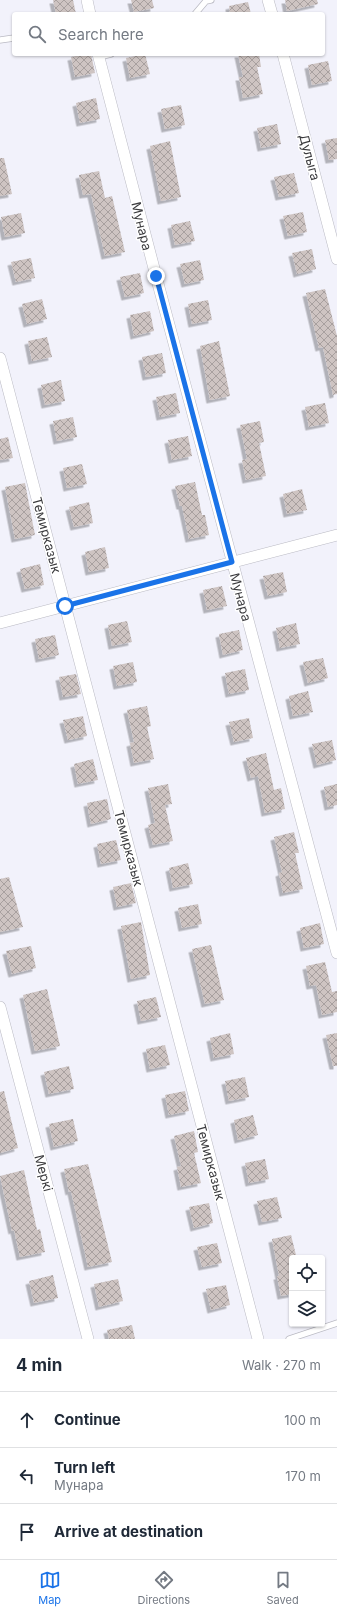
<!DOCTYPE html>
<html lang="en">
<head>
<meta charset="utf-8">
<style>
  body { margin:0; font-family:Inter,sans-serif; background:#f6f6f7; color:#1f2937 }
  .controls { position:absolute; right:12px; bottom:12px; display:grid; overflow:hidden; border-radius:4px; box-shadow:0 1px 3px #0004 }
  .controls button { width:36px; height:36px; display:grid; place-items:center; padding:0; border:0; border-bottom:1px solid #e0e1e3; background:#fff; color:#1f2937; font:20px sans-serif }
  .stop { position:absolute; width:12px; height:12px; margin:-9px; border:3px solid #1a73e8; border-radius:50%; background:#fff }
  .stop.end { background:#1a73e8; border-color:#fff; box-shadow:0 1px 4px #0008 }
  .list { margin:0; padding:0; list-style:none }
  h2 { display:flex; justify-content:space-between; align-items:center; height:52px; margin:0; padding:0 16px; font-size:17px }
  h2 small { font-size:13px; font-weight:400; color:#747a83 }
  .list li { display:grid; grid-template-columns:26px 1fr auto; gap:12px; align-items:center; box-sizing:border-box; height:56px; padding:0 16px; border-top:1px solid #e0e1e3 }
  .list b { display:block; font-size:15px; white-space:nowrap }
  .list p { margin:0; font-size:13px; white-space:nowrap; color:#747a83 }
  .list em { font-size:13px; font-style:normal; color:#747a83 }
  .icon { flex:none; width:22px; height:22px; fill:none; stroke:currentColor; stroke-width:2; stroke-linecap:round; stroke-linejoin:round }
  .map { position:relative; flex:none; width:337px; height:1339px; overflow:hidden }
  .search { position:absolute; background:#fff; box-shadow:0 1px 3px #0004; left:12px; right:12px; top:12px; height:44px; display:flex; align-items:center; gap:10px; box-sizing:border-box; padding:0 14px; border-radius:4px; color:#747a83; font-size:15px }
  .sheet { height:220px; background:#fff }
  nav { display:flex; justify-content:space-around; align-items:center; box-sizing:border-box; height:56px; border-top:1px solid #e0e1e3; background:#fff; font-size:11px; color:#747a83 }
  nav a { display:grid; justify-items:center; gap:2px }
  nav .on { color:#1a73e8 }
  .map>svg:first-child { display:block }
  .building { fill:url(#building-cross-hatch); filter:url(#shadow) }
  .lines { fill:none; stroke-linecap:round; stroke-linejoin:round }
  .service-casing { stroke:#babac3; stroke-width:7 }
  .minor-casing { stroke:#babac3; stroke-width:12 }
  .service { stroke:#fff; stroke-width:5.5 }
  .minor { stroke:#fff; stroke-width:11 }
  .route { stroke:#1a73e8; stroke-width:5 }
  .labels { text-anchor:middle; stroke-width:3; stroke-linejoin:round; paint-order:stroke }
  .street-label { font-size:13px; fill:#3b3b3e; stroke:#fff }
</style>
</head>
<body>
<div class="map">
<svg width="337" height="1339" viewBox="0 0 337 1339">
  <defs>
    <pattern id="building-cross-hatch" width="8" height="8" patternUnits="userSpaceOnUse"><rect width="8" height="8" fill="#cec4c2"/><path d="M0 0l8 8M0 8l8-8" fill="none" stroke="#a8a09f"/></pattern>
    <filter id="shadow"><feDropShadow dx="-3.5" dy="3.5" stdDeviation="0" flood-color="#0004"/></filter>
  </defs>
  <rect width="100%" height="100%" fill="#f2f2fb"/>
  <g class="building">
    <path d="M 53,0 L 73,0 L 76,14 L 56,14 Z"/>
    <path d="M 131,0 L 152,0 L 154,8 L 134,12 Z"/>
    <path d="M 285,0 L 317,0 L 318,4 L 287,11 Z"/>
    <path d="M 248,2 L 251,14 L 230,14 L 229,6 Z"/>
    <path d="M 85,54 L 91,54 L 95,73 L 75,77 L 71,57 Z"/>
    <path d="M 145,54 L 150,74 L 130,78 L 126,58 Z"/>
    <path d="M 238,54 L 259,54 L 261,67 L 257,67 L 263,94 L 243,98 L 239,77 L 243,77 Z"/>
    <path d="M 328,61 L 332,81 L 312,85 L 308,65 Z"/>
    <path d="M 96,98 L 100,119 L 80,123 L 76,103 Z"/>
    <path d="M 181,105 L 185,125 L 165,129 L 161,109 Z"/>
    <path d="M 277,124 L 281,144 L 261,148 L 257,128 Z"/>
    <path d="M 337,138 L 337,159 L 329,160 L 325,140 Z"/>
    <path d="M 170,141 L 181,197 L 161,201 L 150,146 Z"/>
    <path d="M 0,158 L 4,158 L 12,194 L 0,196 Z"/>
    <path d="M 99,171 L 105,198 L 112,196 L 125,252 L 105,256 L 91,194 L 83,195 L 79,175 Z"/>
    <path d="M 294,173 L 299,193 L 279,197 L 274,177 Z"/>
    <path d="M 303,212 L 307,232 L 288,236 L 283,216 Z"/>
    <path d="M 21,213 L 25,233 L 5,237 L 1,217 Z"/>
    <path d="M 190,221 L 195,241 L 175,245 L 171,225 Z"/>
    <path d="M 312,249 L 316,269 L 297,274 L 292,253 Z"/>
    <path d="M 31,258 L 35,278 L 16,282 L 11,262 Z"/>
    <path d="M 200,260 L 204,280 L 185,284 L 180,264 Z"/>
    <path d="M 140,273 L 144,293 L 125,297 L 120,277 Z"/>
    <path d="M 325,289 L 337,336 L 337,394 L 333,395 L 323,347 L 319,348 L 306,293 Z"/>
    <path d="M 42,299 L 47,319 L 27,324 L 22,304 Z"/>
    <path d="M 208,300 L 212,320 L 192,324 L 188,304 Z"/>
    <path d="M 150,311 L 154,331 L 134,336 L 130,315 Z"/>
    <path d="M 47,337 L 52,357 L 32,361 L 28,341 Z"/>
    <path d="M 219,341 L 230,396 L 210,400 L 200,346 Z"/>
    <path d="M 162,353 L 166,373 L 146,377 L 142,357 Z"/>
    <path d="M 61,380 L 65,401 L 45,405 L 41,385 Z"/>
    <path d="M 176,393 L 180,413 L 160,417 L 156,397 Z"/>
    <path d="M 325,403 L 329,423 L 309,427 L 305,407 Z"/>
    <path d="M 73,417 L 77,437 L 57,441 L 53,421 Z"/>
    <path d="M 260,421 L 264,442 L 259,443 L 266,476 L 246,480 L 242,460 L 247,459 L 240,425 Z"/>
    <path d="M 188,436 L 192,456 L 172,460 L 168,440 Z"/>
    <path d="M 8,437 L 13,458 L 0,460 L 0,439 Z"/>
    <path d="M 82,464 L 87,484 L 67,488 L 63,468 Z"/>
    <path d="M 195,482 L 202,515 L 205,515 L 209,535 L 189,539 L 182,506 L 180,506 L 175,486 Z"/>
    <path d="M 25,483 L 35,535 L 15,539 L 5,487 Z"/>
    <path d="M 302,489 L 307,510 L 287,514 L 283,494 Z"/>
    <path d="M 89,502 L 93,523 L 74,527 L 69,507 Z"/>
    <path d="M 105,547 L 109,568 L 89,572 L 85,552 Z"/>
    <path d="M 40,564 L 44,585 L 25,589 L 20,569 Z"/>
    <path d="M 283,572 L 287,592 L 268,596 L 263,576 Z"/>
    <path d="M 222,586 L 227,606 L 207,610 L 203,590 Z"/>
    <path d="M 127,621 L 132,642 L 112,646 L 108,625 Z"/>
    <path d="M 296,623 L 300,644 L 280,648 L 276,628 Z"/>
    <path d="M 239,630 L 243,650 L 223,655 L 219,634 Z"/>
    <path d="M 55,635 L 59,655 L 39,659 L 35,639 Z"/>
    <path d="M 323,658 L 328,678 L 308,683 L 303,662 Z"/>
    <path d="M 133,662 L 137,682 L 117,686 L 113,666 Z"/>
    <path d="M 245,669 L 249,690 L 229,694 L 225,673 Z"/>
    <path d="M 76,674 L 81,694 L 63,697 L 59,677 Z"/>
    <path d="M 308,691 L 313,712 L 293,716 L 289,696 Z"/>
    <path d="M 147,706 L 151,726 L 147,727 L 154,759 L 134,763 L 130,743 L 134,742 L 127,710 Z"/>
    <path d="M 83,716 L 87,736 L 68,740 L 63,720 Z"/>
    <path d="M 249,718 L 253,738 L 234,742 L 229,722 Z"/>
    <path d="M 332,740 L 336,760 L 317,765 L 312,744 Z"/>
    <path d="M 266,753 L 274,790 L 281,788 L 285,809 L 265,813 L 258,776 L 251,778 L 246,758 Z"/>
    <path d="M 93,759 L 98,780 L 78,784 L 74,764 Z"/>
    <path d="M 168,784 L 172,804 L 165,805 L 173,841 L 153,845 L 148,825 L 155,823 L 148,788 Z"/>
    <path d="M 337,784 L 337,805 L 328,807 L 324,787 Z"/>
    <path d="M 107,799 L 111,819 L 91,824 L 87,803 Z"/>
    <path d="M 294,832 L 299,853 L 295,853 L 303,889 L 283,893 L 279,873 L 282,872 L 274,837 Z"/>
    <path d="M 116,840 L 121,860 L 101,864 L 97,844 Z"/>
    <path d="M 188,863 L 193,884 L 173,888 L 169,868 Z"/>
    <path d="M 9,877 L 23,927 L 0,932 L 0,879 Z"/>
    <path d="M 131,883 L 136,903 L 117,907 L 113,887 Z"/>
    <path d="M 198,904 L 202,924 L 182,928 L 178,908 Z"/>
    <path d="M 141,922 L 150,975 L 131,979 L 121,926 Z"/>
    <path d="M 320,923 L 324,944 L 304,948 L 300,928 Z"/>
    <path d="M 211,945 L 224,1000 L 205,1004 L 192,949 Z"/>
    <path d="M 31,946 L 36,968 L 12,974 L 6,951 Z"/>
    <path d="M 325,962 L 332,992 L 337,991 L 337,1012 L 322,1015 L 316,985 L 310,986 L 306,966 Z"/>
    <path d="M 47,989 L 60,1046 L 35,1051 L 23,995 Z"/>
    <path d="M 156,997 L 161,1017 L 141,1021 L 137,1001 Z"/>
    <path d="M 230,1033 L 234,1054 L 214,1058 L 210,1038 Z"/>
    <path d="M 337,1033 L 337,1066 L 333,1066 L 326,1035 Z"/>
    <path d="M 165,1045 L 170,1065 L 150,1069 L 146,1049 Z"/>
    <path d="M 69,1066 L 74,1089 L 49,1094 L 44,1072 Z"/>
    <path d="M 245,1077 L 249,1097 L 229,1101 L 225,1081 Z"/>
    <path d="M 4,1091 L 18,1148 L 0,1153 L 0,1092 Z"/>
    <path d="M 185,1091 L 189,1111 L 169,1115 L 165,1095 Z"/>
    <path d="M 253,1115 L 258,1135 L 238,1140 L 234,1120 Z"/>
    <path d="M 73,1119 L 78,1141 L 54,1147 L 49,1124 Z"/>
    <path d="M 194,1131 L 198,1152 L 194,1153 L 201,1183 L 181,1187 L 177,1167 L 181,1166 L 174,1136 Z"/>
    <path d="M 265,1159 L 269,1179 L 249,1183 L 245,1163 Z"/>
    <path d="M 88,1164 L 112,1262 L 88,1267 L 71,1191 L 69,1192 L 64,1169 Z"/>
    <path d="M 24,1170 L 37,1230 L 40,1229 L 45,1252 L 20,1257 L 14,1230 L 12,1231 L 0,1176 Z"/>
    <path d="M 277,1197 L 282,1218 L 262,1222 L 257,1201 Z"/>
    <path d="M 209,1203 L 213,1223 L 194,1228 L 189,1207 Z"/>
    <path d="M 291,1235 L 296,1255 L 292,1256 L 292,1294 L 281,1296 L 277,1276 L 279,1276 L 272,1239 Z"/>
    <path d="M 217,1243 L 222,1263 L 202,1267 L 197,1247 Z"/>
    <path d="M 53,1275 L 58,1298 L 34,1303 L 29,1281 Z"/>
    <path d="M 118,1279 L 123,1301 L 99,1307 L 94,1284 Z"/>
    <path d="M 226,1285 L 230,1305 L 211,1310 L 206,1289 Z"/>
    <path d="M 132,1325 L 135,1339 L 109,1339 L 107,1330 Z"/>
  </g>
  <g class="lines">
    <g class="service-casing">
      <g id="service">
        <path d="M 195,14 L 206,1 L 211,0"/>
        <path d="M 0,40 L 14,38"/>
        <path d="M 99,57 L 111,54"/>
        <path d="M 289,1339 L 337,1323"/>
      </g>
    </g>
    <g class="minor-casing">
      <g id="minor">
        <path d="M 87,0 L 90,14"/>
        <path d="M 268,0 L 272,14"/>
        <path d="M 98,54 L 156,276 L 337,953"/>
        <path d="M 283,54 L 337,259"/>
        <path d="M 0,358 L 258,1339"/>
        <path d="M 0,623 L 337,535"/>
        <path d="M 0,1007 L 88,1339"/>
      </g>
    </g>
    <use href="#service" class="service"/>
    <use href="#minor" class="minor"/>
  </g>
  <g class="lines">
    <path class="route" d="M 65,606 L 232,562 L 156,276"/>
  </g>
  <g class="labels">
    <g class="street-label">
      <text transform="translate(310 157) rotate(75)" y="5">Дулыга</text>
      <text transform="translate(142 226) rotate(76)" y="5">Мунара</text>
      <text transform="translate(47 535) rotate(75)" y="5">Темирказык</text>
      <text transform="translate(241 597) rotate(75)" y="5">Мунара</text>
      <text transform="translate(129 848) rotate(75)" y="5">Темирказык</text>
      <text transform="translate(211 1162) rotate(75)" y="5">Темирказык</text>
      <text transform="translate(44 1173) rotate(75)" y="5">Меркі</text>
    </g>
  </g>
</svg>
<div class="controls">
<button><svg class="icon" aria-label="locate" viewBox="0 0 24 24"><circle cx="12" cy="12" r="6"/><path d="M12 2v4M12 18v4M2 12h4M18 12h4"/></svg></button>
<button><svg class="icon" aria-label="layers" viewBox="0 0 24 24"><path d="M12 4l9 5-9 5-9-5zM3 14l9 5 9-5"/></svg></button>
</div>
<div class="stop" style="left:65px;top:606px"></div>
<div class="stop end" style="left:156px;top:276px"></div>
<div class="search"><svg class="icon" aria-label="search" viewBox="0 0 24 24"><circle cx="10" cy="10" r="6"/><path d="M15 15l6 6"/></svg>Search here</div>
</div>
<section class="sheet">
<h2>4 min<small>Walk · 270 m</small></h2>
<ul class="list">
<li><svg class="icon" aria-label="ahead" viewBox="0 0 24 24"><path d="M12 20V5M6 11l6-6 6 6"/></svg><div><b>Continue</b></div><em>100 m</em></li>
<li><svg class="icon" aria-label="left" viewBox="0 0 24 24"><path d="M17 20v-9H6M10 6l-5 5 5 5"/></svg><div><b>Turn left</b><p>Мунара</p></div><em>170 m</em></li>
<li><svg class="icon" aria-label="arrive" viewBox="0 0 24 24"><path d="M6 21V4h12l-3 4 3 4H6"/></svg><div><b>Arrive at destination</b></div></li>
</ul>
</section>
<nav>
<a class="on"><svg class="icon" aria-label="map" viewBox="0 0 24 24"><path d="M3 6l6-2 6 2 6-2v14l-6 2-6-2-6 2zM9 4v14M15 6v14"/></svg>Map</a>
<a><svg class="icon" aria-label="directions" viewBox="0 0 24 24"><path d="M12 3l9 9-9 9-9-9zM9 14v-3h6M13 9l2 2-2 2"/></svg>Directions</a>
<a><svg class="icon" aria-label="saved" viewBox="0 0 24 24"><path d="M7 4h10v16l-5-4-5 4z"/></svg>Saved</a>
</nav>
</body>
</html>
